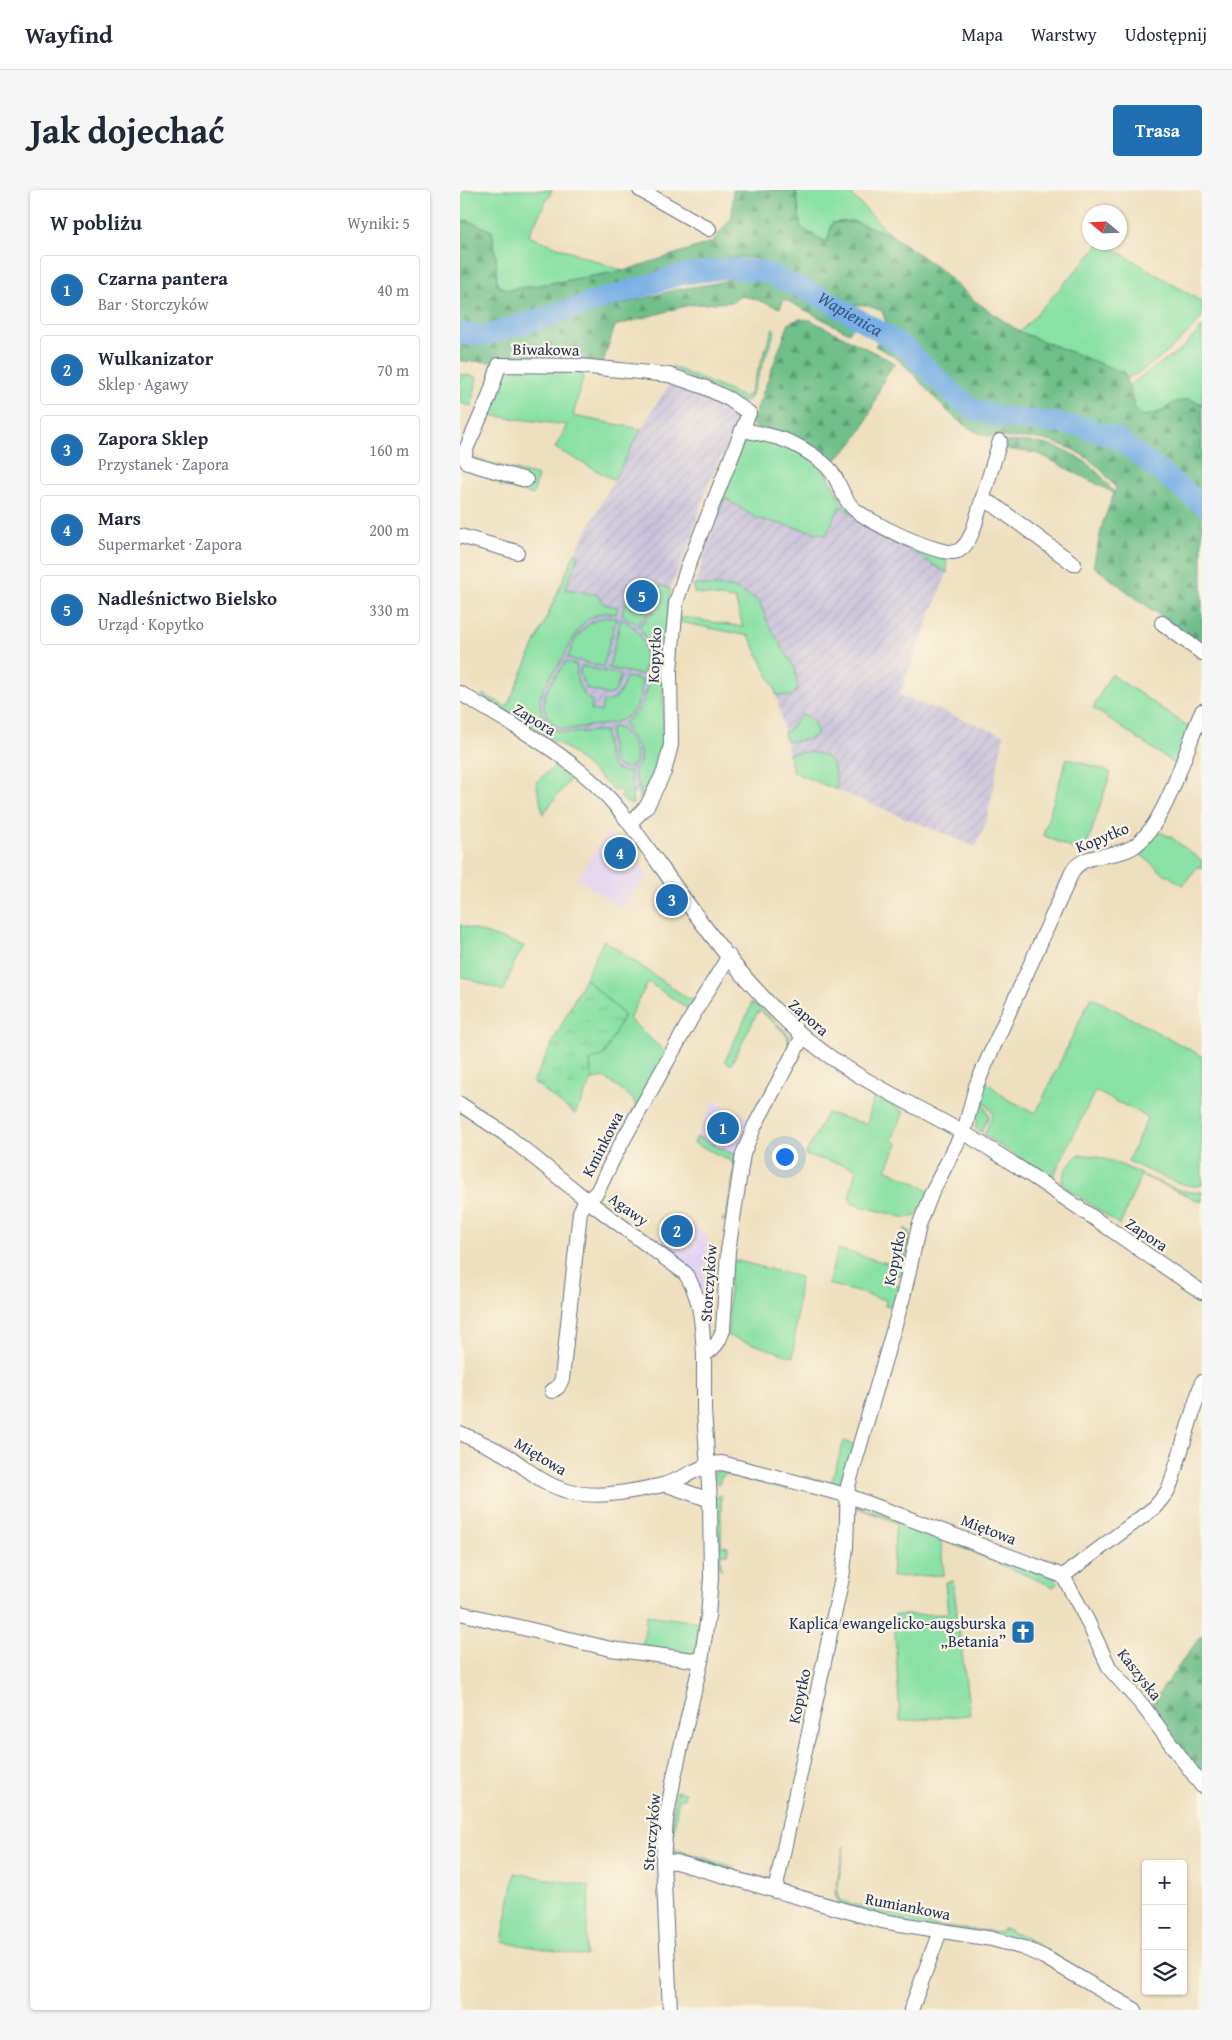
<!DOCTYPE html>
<html lang="pl">
<head>
<meta charset="utf-8">
<style>
  body { margin:0; font-family:"Gentium Book Plus",serif; background:#f6f6f7; color:#1f2937 }
  .controls { position:absolute; right:15px; bottom:15px; display:grid; overflow:hidden; border-radius:5px; box-shadow:0 1px 4px #0004 }
  .controls button { width:45px; height:45px; display:grid; place-items:center; padding:0; border:0; border-bottom:1px solid #e0e1e3; background:#fff; color:#1f2937; font:25px sans-serif }
  .compass { position:absolute; left:622px; top:15px; width:45px; height:45px; border-radius:50%; background:#fff; box-shadow:0 1px 4px #0004; rotate:289deg }
  .you { position:absolute; left:324px; top:966px; width:18px; height:18px; margin:-12px; border:4px solid #fff; border-radius:50%; background:#1a73e8; box-shadow:0 0 0 8px #1a73e833 }
  .badge { display:grid; place-items:center; width:32px; height:32px; border-radius:50%; background:#1f6fb2; color:#fff; font-size:16px; font-weight:700 }
  .pin { position:absolute; translate:-50% -50%; border:2px solid #fff; box-shadow:0 1px 5px #0006 }
  .list { margin:0; padding:0; list-style:none }
  h2 { display:flex; justify-content:space-between; align-items:center; height:65px; margin:0; padding:0 20px; font-size:21px }
  h2 small { font-size:16px; font-weight:400; color:#747a83 }
  .list li { display:grid; grid-template-columns:32px 1fr auto; gap:15px; align-items:center; box-sizing:border-box; height:70px; margin:0 10px 10px; padding:0 10px; border:1px solid #e0e1e3; border-radius:5px }
  .list b { display:block; font-size:19px; white-space:nowrap }
  .list p { margin:0; font-size:16px; white-space:nowrap; color:#747a83 }
  .list em { font-size:16px; font-style:normal; color:#747a83 }
  .icon { flex:none; width:28px; height:28px; fill:none; stroke:currentColor; stroke-width:2; stroke-linecap:round; stroke-linejoin:round }
  .map { position:relative; flex:none; width:742px; height:1820px; overflow:hidden; border-radius:5px }
  header { display:flex; align-items:center; gap:30px; box-sizing:border-box; height:70px; padding:0 25px; background:#fff; border-bottom:1px solid #e0e1e3 }
  header strong { font-size:24px }
  nav { display:flex; gap:28px; margin-inline-start:auto; font-size:18px }
  .intro { display:flex; align-items:center; justify-content:space-between; box-sizing:border-box; height:120px; padding:0 30px }
  h1 { margin:0; font-size:35px }
  .button { padding:12px 22px; border-radius:5px; background:#1f6fb2; color:#fff; font-size:18px; font-weight:700 }
  main { display:flex; gap:30px; padding:0 30px }
  aside { flex:1; background:#fff; border-radius:5px; box-shadow:0 1px 4px #0004 }
  .map>svg:first-child { display:block }
  .built { fill:#e3d3f2 }
  .industrial { fill:url(#industrial-furrows) }
  .grass { fill:#8ae1a5; stroke:#528882 }
  .forest { fill:url(#forest-firs); stroke:#457774 }
  .park { fill:url(#park-tufts); stroke:#528882 }
  .lines { fill:none; stroke-linecap:round; stroke-linejoin:round }
  .river { stroke:#76aee5; stroke-width:21 }
  .street-casing { stroke:#656d80; stroke-width:16 }
  .street { stroke:#fff; stroke-width:14 }
  .labels { text-anchor:middle; stroke-width:4.5; stroke-linejoin:round; paint-order:stroke }
  .street-label { font-size:16px; fill:#1b2f5e; stroke:#fcf5e5 }
  .poi-label { font-size:16px; fill:#1b2f5e; stroke:#fcf5e5; text-anchor:end }
  .water-label { font-size:18px; font-style:italic; fill:#365586; stroke:#fcf5e5 }
</style>
</head>
<body>
<header>
<strong>Wayfind</strong>
<nav><a>Mapa</a><a>Warstwy</a><a>Udostępnij</a></nav>
</header>
<div class="intro"><h1>Jak dojechać</h1><a class="button">Trasa</a></div>
<main>
<aside>
<h2>W pobliżu<small>Wyniki: 5</small></h2>
<ul class="list">
<li><span class="badge">1</span><div><b>Czarna pantera</b><p>Bar · Storczyków</p></div><em>40 m</em></li>
<li><span class="badge">2</span><div><b>Wulkanizator</b><p>Sklep · Agawy</p></div><em>70 m</em></li>
<li><span class="badge">3</span><div><b>Zapora Sklep</b><p>Przystanek · Zapora</p></div><em>160 m</em></li>
<li><span class="badge">4</span><div><b>Mars</b><p>Supermarket · Zapora</p></div><em>200 m</em></li>
<li><span class="badge">5</span><div><b>Nadleśnictwo Bielsko</b><p>Urząd · Kopytko</p></div><em>330 m</em></li>
</ul>
</aside>
<div class="map">
<svg width="742" height="1820" viewBox="0 0 742 1820">
  <defs>
    <pattern id="industrial-furrows" width="10" height="10" patternUnits="userSpaceOnUse" patternTransform="scale(1.25)"><rect width="10" height="10" fill="#c6c0da"/><path d="M-1 1l2-2M0 10L10 0M9 11l2-2" fill="none" stroke="#aaa5be"/></pattern>
    <pattern id="forest-firs" width="22" height="20" patternUnits="userSpaceOnUse" patternTransform="scale(1.25)"><rect width="22" height="20" fill="#6fbf8a"/><path d="M5 1l3.5 6h-7zM16 11l3.5 6h-7z" fill="#5a9c74"/></pattern>
    <pattern id="park-tufts" width="24" height="20" patternUnits="userSpaceOnUse" patternTransform="scale(1.25)"><rect width="24" height="20" fill="#8ae1a5"/><path d="M3 7l-1-3M5 7V3M7 7l1-3M15 17l-1-3M17 17v-4M19 17l1-3" fill="none" stroke="#76c190"/></pattern>
  </defs>
  <rect width="100%" height="100%" fill="#fcf5e5"/>
  <filter id="ink" filterUnits="userSpaceOnUse"><feTurbulence type="fractalNoise" baseFrequency=".02" numOctaves="2"/><feDisplacementMap in="SourceGraphic" scale="10" xChannelSelector="R" yChannelSelector="G"/><feConvolveMatrix kernelMatrix="1 2 1 2 8 2 1 2 1" color-interpolation-filters="sRGB"/></filter>
  <filter id="wash" filterUnits="userSpaceOnUse"><feTurbulence type="fractalNoise" baseFrequency=".0096" numOctaves="4" result="noise"/><feDisplacementMap in="SourceGraphic" scale="20" xChannelSelector="R" yChannelSelector="G"/><feGaussianBlur stdDeviation="1.12" result="paint"/><feColorMatrix in="noise" values="0 0 0 0 0 0 0 0 0 0 0 0 0 0 0 0 0 1.4 0 .05"/><feComposite in="paint" operator="in"/></filter>
  <g filter="url(#wash)">
    <rect width="100%" height="100%" fill="#eee0be"/>
    <g class="built">
      <path d="M 148,642 L 175,672 L 178,671 L 188,686 L 160,718 L 117,688 Z"/>
      <path d="M 254,911 L 293,929 L 278,963 L 273,964 L 237,947 Z"/>
      <path d="M 214,1022 L 248,1046 L 243,1102 L 222,1070 L 201,1055 Z"/>
    </g>
    <g class="industrial">
      <path d="M 211,191 L 270,217 L 274,220 L 278,235 L 248,293 L 231,350 L 210,399 L 204,468 L 181,603 L 173,604 L 46,518 L 115,363 L 181,239 Z"/>
      <path d="M 264,308 L 296,328 L 380,316 L 487,383 L 439,505 L 544,545 L 526,633 L 516,657 L 333,582 L 315,499 L 289,446 L 276,406 L 233,400 Z"/>
    </g>
    <g class="grass">
      <path d="M 0,0 L 92,0 L 68,46 L 163,81 L 48,100 L 37,95 L 36,66 L 8,30 L 0,32 Z"/>
      <path d="M 336,0 L 390,0 L 389,2 L 430,44 L 392,31 L 372,33 L 367,52 L 341,38 Z"/>
      <path d="M 641,53 L 644,53 L 742,112 L 742,127 C 721,152 695,175 666,189 L 664,183 L 560,142 Z"/>
      <path d="M 742,137 L 742,214 L 729,209 L 713,213 L 701,222 L 684,226 L 675,219 L 668,196 L 723,158 Z"/>
      <path d="M 313,138 L 315,141 L 292,203 L 289,209 L 282,212 L 214,180 L 212,176 L 274,203 L 283,207 L 289,205 Z"/>
      <path d="M 49,178 L 125,180 L 113,226 L 181,239 L 154,290 L 95,258 L 107,235 L 26,225 L 42,184 Z"/>
      <path d="M 0,184 L 17,187 L 12,216 L 0,213 Z"/>
      <path d="M 290,246 L 312,248 L 362,275 L 382,313 L 482,365 L 487,374 L 487,383 L 380,316 L 366,345 L 296,328 L 265,308 L 259,325 L 256,322 L 286,248 Z"/>
      <path d="M 8,267 L 78,286 L 73,305 L 40,296 L 42,288 Z"/>
      <path d="M 115,363 L 119,365 L 105,399 L 138,405 L 144,414 L 158,417 L 156,424 C 122,417 115,449 101,471 C 90,488 73,505 83,526 C 85,532 90,537 95,540 C 106,546 130,540 145,541 C 147,559 145,584 170,582 L 173,614 L 166,612 L 160,607 L 163,605 L 158,599 L 155,601 L 109,560 L 21,506 L 23,504 L 47,517 Z"/>
      <path d="M 200,395 L 210,399 L 203,511 L 205,550 L 197,578 L 179,611 L 179,603 L 181,602 L 173,580 L 179,575 C 185,557 169,548 164,533 C 170,528 177,523 181,516 C 191,497 194,454 179,436 L 192,424 Z"/>
      <path d="M 234,395 L 272,397 L 299,411 L 308,433 L 335,479 L 338,499 L 332,506 L 316,505 L 315,499 L 289,446 L 220,432 L 221,427 L 283,437 L 275,409 L 234,403 Z"/>
      <path d="M 165,413 L 170,414 L 170,418 L 189,422 L 188,424 L 176,433 L 162,425 Z"/>
      <path d="M 146,427 L 156,428 L 143,477 L 108,468 C 114,449 125,431 146,427 Z"/>
      <path d="M 161,429 C 179,438 186,450 185,470 C 184,476 185,481 182,485 L 149,478 Z"/>
      <path d="M 106,472 L 117,475 C 115,489 119,503 132,511 L 131,520 L 141,522 L 143,512 C 158,512 162,500 166,487 L 182,490 C 181,499 181,509 176,517 C 164,534 148,534 129,536 C 121,537 114,539 106,539 C 100,539 93,535 90,530 C 74,510 94,488 106,472 Z"/>
      <path d="M 121,476 L 161,485 L 155,502 L 149,505 L 126,498 L 120,484 Z"/>
      <path d="M 651,484 L 729,537 L 715,574 L 633,518 Z"/>
      <path d="M 341,525 C 351,525 357,536 357,545 C 347,551 337,551 326,551 L 324,542 L 329,540 Z"/>
      <path d="M 155,537 C 169,541 182,565 172,576 C 164,580 156,577 152,569 L 150,543 L 152,538 Z"/>
      <path d="M 349,562 C 376,565 374,576 377,600 L 333,582 L 329,563 Z"/>
      <path d="M 607,568 L 651,582 L 624,664 L 583,645 Z"/>
      <path d="M 97,574 L 116,589 L 116,591 L 111,588 L 83,624 L 76,592 Z"/>
      <path d="M 702,643 L 711,647 L 742,671 L 742,679 L 738,676 L 723,695 L 700,681 L 679,663 L 662,666 L 695,644 Z"/>
      <path d="M 0,735 L 64,756 L 52,777 L 44,801 L 0,786 Z"/>
      <path d="M 144,750 L 230,810 L 237,808 L 230,820 L 188,792 L 169,829 L 206,863 L 134,999 L 128,1003 L 60,951 L 61,948 L 126,999 L 132,997 L 175,917 L 174,910 L 144,887 L 132,890 L 130,871 L 164,825 L 125,788 Z"/>
      <path d="M 631,807 L 742,866 L 742,995 C 726,1001 684,978 668,971 L 688,927 L 635,901 L 593,987 L 590,988 L 524,945 L 533,924 L 523,910 L 524,890 L 547,909 L 576,923 Z"/>
      <path d="M 291,812 L 297,817 L 299,817 L 328,844 L 330,848 L 329,855 L 327,845 L 301,821 L 297,823 L 271,875 L 265,871 L 291,816 Z"/>
      <path d="M 414,906 L 444,922 L 432,950 L 438,954 L 426,979 L 470,1000 L 456,1026 L 446,1028 L 393,1014 L 389,1008 L 396,978 L 345,965 L 367,923 L 407,934 Z"/>
      <path d="M 519,906 L 529,926 L 521,943 L 515,938 L 517,930 L 513,928 Z"/>
      <path d="M 237,947 L 273,964 L 278,963 L 266,1031 L 262,1031 L 263,1028 L 266,1027 L 275,977 L 271,971 L 234,953 Z"/>
      <path d="M 619,965 C 655,962 708,1007 742,1002 L 742,1012 L 681,985 L 660,1035 L 602,995 C 601,985 610,970 619,965 Z"/>
      <path d="M 444,1038 L 451,1042 L 443,1083 L 440,1085 L 435,1085 L 433,1092 L 440,1097 L 435,1115 L 425,1116 L 426,1110 L 368,1094 L 378,1059 L 437,1076 L 447,1044 Z"/>
      <path d="M 270,1069 L 340,1087 L 333,1167 L 268,1146 Z"/>
      <path d="M 384,1251 L 398,1255 L 383,1296 L 379,1298 L 350,1292 L 345,1286 L 371,1293 Z"/>
      <path d="M 265,1276 L 330,1292 L 329,1300 L 265,1284 L 260,1288 L 260,1293 L 258,1294 L 253,1287 L 253,1283 Z"/>
      <path d="M 261,1305 L 261,1356 L 268,1357 L 268,1364 L 261,1364 L 261,1380 L 256,1365 L 255,1308 Z"/>
      <path d="M 393,1315 L 480,1344 L 484,1385 L 432,1387 L 436,1332 L 392,1316 Z"/>
      <path d="M 490,1347 L 596,1389 L 598,1393 L 594,1397 L 488,1352 Z"/>
      <path d="M 493,1391 L 510,1525 L 440,1531 L 434,1425 L 488,1424 L 485,1392 Z"/>
      <path d="M 239,1420 L 242,1422 L 236,1464 L 182,1459 L 187,1425 L 238,1432 Z"/>
      <path d="M 216,1601 L 225,1603 L 224,1608 L 219,1608 L 211,1654 L 214,1659 L 274,1677 L 273,1681 L 211,1663 L 207,1659 Z"/>
      <path d="M 384,1656 L 377,1702 L 379,1710 L 480,1737 L 540,1742 L 543,1739 L 551,1740 L 552,1743 L 558,1743 L 619,1780 L 590,1765 L 423,1728 L 379,1713 L 375,1704 Z"/>
      <path d="M 55,1683 L 129,1696 L 126,1766 L 42,1752 Z"/>
    </g>
    <g class="forest">
      <path d="M 273,0 L 336,0 L 341,38 L 367,52 L 372,33 L 392,31 L 430,44 L 477,77 L 515,111 L 560,142 L 664,183 L 675,219 L 684,226 L 701,222 L 713,213 L 729,209 L 742,214 L 742,306 L 668,247 L 653,239 L 599,226 L 536,219 L 512,211 L 501,203 L 463,163 L 426,133 L 422,121 L 406,115 L 389,115 L 371,104 L 298,69 L 280,67 L 250,70 L 169,93 L 28,138 L 8,137 L 0,135 L 0,32 L 7,30 L 32,41 L 36,66 L 37,95 L 48,100 L 163,81 L 252,52 L 272,27 Z"/>
      <path d="M 278,85 C 311,87 368,114 393,136 L 389,143 L 324,109 L 320,118 L 292,108 L 280,106 L 273,112 L 229,115 L 155,136 L 142,175 L 0,171 L 0,148 L 16,152 L 33,151 C 93,134 152,116 211,101 C 231,96 263,95 278,85 Z"/>
      <path d="M 339,129 L 350,130 L 435,173 C 418,193 417,211 405,233 C 397,249 385,263 370,274 L 293,236 L 292,232 L 329,133 Z"/>
      <path d="M 419,149 L 441,163 L 494,213 L 519,228 L 530,232 L 598,238 L 646,250 L 660,258 L 683,278 L 742,321 L 742,457 L 633,376 L 643,332 L 654,303 L 577,263 L 544,259 L 546,252 C 580,249 612,258 637,282 C 644,288 648,297 655,303 L 656,298 C 651,292 647,286 641,280 C 622,260 593,249 566,248 C 547,247 534,250 517,242 C 487,229 465,193 441,172 C 434,165 424,161 415,156 Z"/>
      <path d="M 742,1444 L 742,1591 L 689,1517 Z"/>
    </g>
    <path class="park" d="M 125,788 L 164,825 L 144,865 L 130,871 L 132,890 L 115,924 L 73,892 Z"/>
    <g class="lines">
      <path class="river" id="s1" d="M 0,141 L 8,145 L 27,145 L 223,84 L 270,78 L 302,81 L 361,107 L 426,145 L 444,157 L 497,207 L 515,220 L 541,227 L 598,233 L 622,237 L 657,248 L 742,314"/>
    </g>
  </g>
  <g filter="url(#ink)">
    <g class="lines">
      <g class="street-casing">
        <g id="street">
          <path d="M 180,0 L 249,39"/>
          <path d="M 282,240 C 316,246 334,250 362,272 C 379,285 379,302 391,316 C 403,330 483,369 498,361 C 513,353 517,325 522,310 L 534,315 L 614,374"/>
          <path d="M 66,290 L 8,273 L 4,267 L 7,257 L 29,207 L 39,175 L 120,176 L 209,185 L 244,197 L 269,209 L 289,223 L 228,376 L 216,413 L 210,481 L 211,555 L 204,582 L 187,616 L 170,633"/>
          <path d="M 522,310 L 540,251"/>
          <path d="M 0,346 L 57,362"/>
          <path d="M 702,433 L 742,463"/>
          <path d="M 0,503 C 57,538 119,569 161,622 C 217,696 272,785 342,845 C 395,891 460,916 519,952 C 595,999 667,1052 742,1102"/>
          <path d="M 0,914 L 45,944 L 128,1011 L 225,1083 C 242,1108 242,1136 244,1165"/>
          <path d="M 92,1201 L 98,1197 L 102,1189 L 120,1022 L 124,1014 L 137,1002 L 157,961 L 237,818 L 269,766"/>
          <path d="M 0,1243 C 17,1251 35,1258 51,1268 C 69,1280 83,1294 104,1300 C 134,1310 168,1302 198,1296 C 221,1292 241,1273 262,1273 L 386,1305 L 603,1386 L 695,1317 L 707,1302 L 711,1293 L 742,1192"/>
          <path d="M 207,1295 L 250,1310"/>
          <path d="M 603,1386 L 626,1428 L 650,1479 L 683,1516 L 742,1596"/>
          <path d="M 0,1423 L 151,1459 L 241,1471"/>
          <path d="M 203,1671 L 216,1672 L 422,1731 L 532,1749 L 564,1758 L 584,1767 L 675,1820"/>
          <path d="M 315,1701 L 382,1388 L 386,1357 L 388,1296 L 443,1107 L 459,1036 L 472,1002 L 505,938 L 516,896 L 527,871 L 613,680 C 628,661 654,669 673,657 C 706,636 726,558 742,521"/>
          <path d="M 210,1820 L 203,1671 L 206,1630 L 214,1587 L 241,1471 L 248,1426 L 251,1388 L 250,1310 L 244,1220 L 244,1165 C 255,1158 259,1152 263,1140 L 268,1061 L 283,964 L 295,935 L 343,846"/>
          <path d="M 451,1820 L 480,1741"/>
        </g>
      </g>
      <use href="#street" class="street"/>
    </g>
  </g>
  <defs>
    <g id="church-square" transform="scale(1.25)"><rect x="-9" y="-9" width="18" height="18" rx="4" fill="#1f6fb2" stroke="#fcf5e5"/><path d="M-1.2-6h2.4v3.5h3.3v2.4h-3.3V6h-2.4V-.1h-3.3v-2.4h3.3Z" fill="#fff"/></g>
  </defs>
  <g fill-rule="evenodd">
    <use href="#church-square" x="563" y="1442"/>
  </g>
  <g class="labels">
    <g class="street-label">
      <text transform="translate(86 159) rotate(1)" y="6">Biwakowa</text>
      <text transform="translate(194 465) rotate(-87)" y="6">Kopytko</text>
      <text transform="translate(75 529) rotate(32)" y="6">Zapora</text>
      <text transform="translate(642 647) rotate(-22)" y="6">Kopytko</text>
      <text transform="translate(349 827) rotate(41)" y="6">Zapora</text>
      <text transform="translate(142 954) rotate(-63)" y="6">Kminkowa</text>
      <text transform="translate(169 1019) rotate(36)" y="6">Agawy</text>
      <text transform="translate(687 1044) rotate(34)" y="6">Zapora</text>
      <text transform="translate(434 1068) rotate(-78)" y="6">Kopytko</text>
      <text transform="translate(248 1093) rotate(-86)" y="6">Storczyków</text>
      <text transform="translate(81 1266) rotate(31)" y="6">Miętowa</text>
      <text transform="translate(529 1339) rotate(21)" y="6">Miętowa</text>
      <text transform="translate(680 1484) rotate(52)" y="6">Kaszyska</text>
      <text transform="translate(339 1506) rotate(-78)" y="6">Kopytko</text>
      <text transform="translate(191 1642) rotate(-85)" y="6">Storczyków</text>
      <text transform="translate(448 1716) rotate(11)" y="6">Rumiankowa</text>
    </g>
    <g class="poi-label">
      <text x="546" y="1439">Kaplica ewangelicko-augsburska<tspan x="546" dy="18">„Betania”</tspan></text>
    </g>
    <g class="water-label">
      <text dy="6" stroke="none"><textPath href="#s1" startOffset="411">Wapienica</textPath></text>
    </g>
  </g>
</svg>
<div class="controls">
<button>+</button>
<button>−</button>
<button><svg class="icon" aria-label="layers" viewBox="0 0 24 24"><path d="M12 4l9 5-9 5-9-5zM3 14l9 5 9-5"/></svg></button>
</div>
<svg class="compass" viewBox="-18 -18 36 36"><path d="M0-13l5 13h-10z" fill="#e53935"/><path d="M0 13l5-13h-10z" fill="#747a83"/></svg>
<div class="you"></div>
<div class="pin badge" style="left:263px;top:938px">1</div>
<div class="pin badge" style="left:217px;top:1041px">2</div>
<div class="pin badge" style="left:212px;top:710px">3</div>
<div class="pin badge" style="left:160px;top:663px">4</div>
<div class="pin badge" style="left:182px;top:406px">5</div>
</div>
</main>
</body>
</html>
